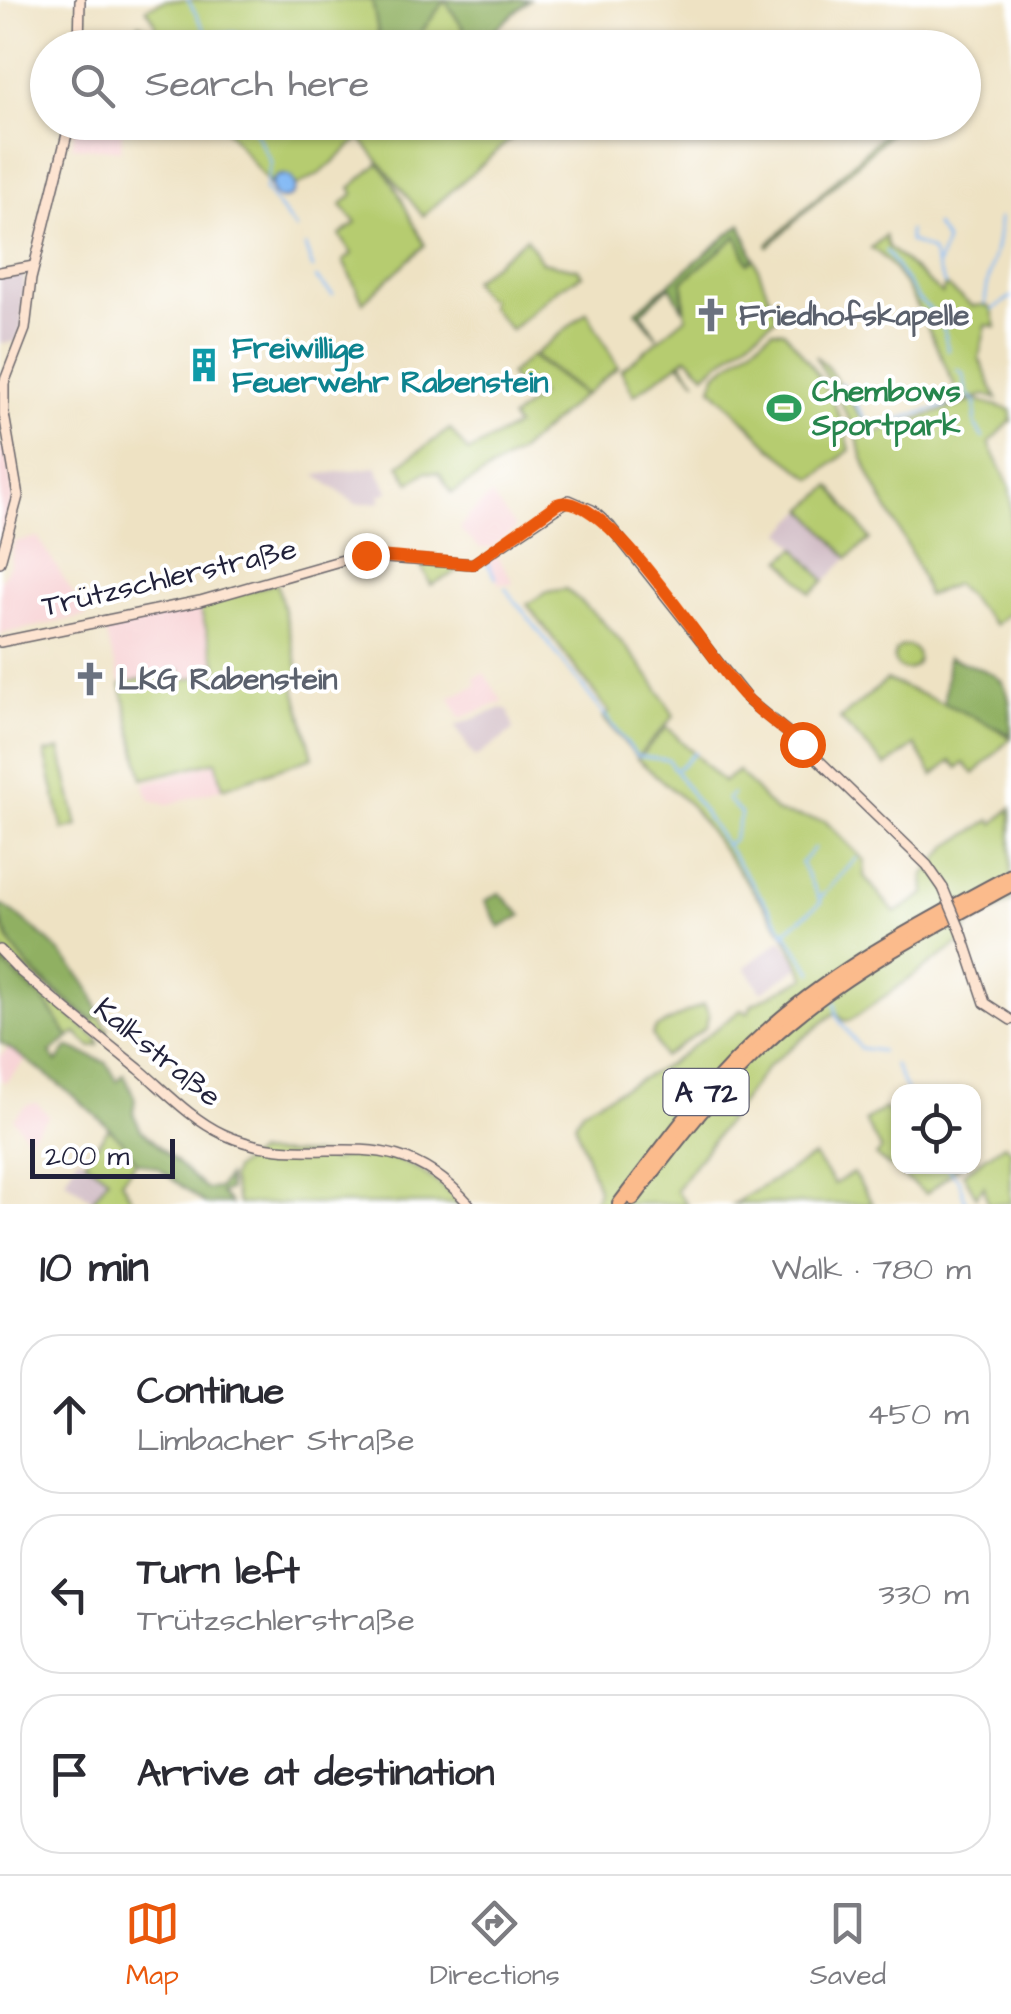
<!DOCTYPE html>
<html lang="en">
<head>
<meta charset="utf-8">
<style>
  body { margin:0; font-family:"Architects Daughter",sans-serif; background:#f7f7f7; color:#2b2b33 }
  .controls { position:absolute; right:30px; bottom:30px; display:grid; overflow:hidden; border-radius:20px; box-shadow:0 2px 8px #0004 }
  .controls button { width:90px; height:90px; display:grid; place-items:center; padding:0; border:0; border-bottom:2px solid #e1e1e2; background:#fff; color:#2b2b33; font:50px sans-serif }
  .scale { position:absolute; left:30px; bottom:25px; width:145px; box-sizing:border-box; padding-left:10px; border:5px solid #22223b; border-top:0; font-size:28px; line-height:35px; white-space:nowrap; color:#22223b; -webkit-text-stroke:8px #fff; paint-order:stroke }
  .stop { position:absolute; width:30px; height:30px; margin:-22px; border:8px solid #ea580c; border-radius:50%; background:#fff }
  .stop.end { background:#ea580c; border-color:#fff; box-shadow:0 2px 10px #0008 }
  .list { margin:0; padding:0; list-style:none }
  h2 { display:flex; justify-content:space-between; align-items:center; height:130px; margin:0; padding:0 40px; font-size:42px }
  h2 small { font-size:32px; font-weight:400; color:#7c7c81 }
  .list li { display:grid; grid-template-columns:65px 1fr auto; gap:30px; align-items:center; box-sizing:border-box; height:160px; margin:0 20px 20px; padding:0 20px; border:2px solid #e1e1e2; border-radius:40px }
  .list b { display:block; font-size:38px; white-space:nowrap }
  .list p { margin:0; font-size:32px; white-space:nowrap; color:#7c7c81 }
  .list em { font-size:32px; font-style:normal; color:#7c7c81 }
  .icon { flex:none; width:55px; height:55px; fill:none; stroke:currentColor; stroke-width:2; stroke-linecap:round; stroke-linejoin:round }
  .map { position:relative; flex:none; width:1011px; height:1204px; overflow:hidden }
  .search { position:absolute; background:#fff; box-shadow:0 2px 8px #0004; left:30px; right:30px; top:30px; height:110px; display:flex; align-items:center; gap:25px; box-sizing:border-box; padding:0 35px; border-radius:55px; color:#7c7c81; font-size:38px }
  .sheet { height:670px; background:#fff }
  nav { display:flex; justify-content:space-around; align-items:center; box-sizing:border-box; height:140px; border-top:2px solid #e1e1e2; background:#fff; font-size:28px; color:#7c7c81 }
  nav a { display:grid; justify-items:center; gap:5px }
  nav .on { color:#ea580c }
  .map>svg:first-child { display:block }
  .built { fill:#f7cfd1 }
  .industrial { fill:#d2bdc6 }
  .green { fill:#b6cc70; stroke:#6c7756; stroke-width:2.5 }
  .forest { fill:#90b062; stroke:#59694e; stroke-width:2.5 }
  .water { fill:#86bbf5; stroke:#546e98; stroke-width:2.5 }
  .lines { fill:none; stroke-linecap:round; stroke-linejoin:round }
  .stream { stroke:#86bbf5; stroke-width:2.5 }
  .secondary-casing { stroke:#69656b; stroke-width:12 }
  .highway-casing { stroke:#69656b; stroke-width:16 }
  .secondary { stroke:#fde4d1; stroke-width:9 }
  .highway { stroke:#fbbb8c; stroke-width:12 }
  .secondary-bridge-casing { stroke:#69656b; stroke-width:12; stroke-linecap:butt }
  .secondary-bridge { stroke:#fde4d1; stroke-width:9 }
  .route { stroke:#ea580c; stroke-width:12 }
  .labels { text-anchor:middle; stroke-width:8; stroke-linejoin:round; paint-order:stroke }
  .shield { fill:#fff; stroke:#646476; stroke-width:2.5 }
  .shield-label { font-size:28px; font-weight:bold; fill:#22223b }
  .worship-label { font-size:30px; font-weight:bold; fill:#5b616d; stroke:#fff; text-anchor:start }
  .culture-label { font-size:30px; font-weight:bold; fill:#0d838f; stroke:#fff; text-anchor:start }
  .leisure-label { font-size:30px; font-weight:bold; fill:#27864d; stroke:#fff; text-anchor:start }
  .street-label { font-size:30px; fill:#22223b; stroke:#fff }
</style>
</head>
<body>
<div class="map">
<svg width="1011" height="1204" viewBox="0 0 1011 1204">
  <rect width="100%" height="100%" fill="#fff"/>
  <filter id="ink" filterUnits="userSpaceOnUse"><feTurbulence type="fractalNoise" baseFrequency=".01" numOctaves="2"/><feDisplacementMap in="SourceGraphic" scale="20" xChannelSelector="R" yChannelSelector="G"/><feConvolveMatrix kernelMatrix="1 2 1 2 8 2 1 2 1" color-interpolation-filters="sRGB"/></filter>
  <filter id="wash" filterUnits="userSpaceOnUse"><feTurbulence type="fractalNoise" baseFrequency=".0048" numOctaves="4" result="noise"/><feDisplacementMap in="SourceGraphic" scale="40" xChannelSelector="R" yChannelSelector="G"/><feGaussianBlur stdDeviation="2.25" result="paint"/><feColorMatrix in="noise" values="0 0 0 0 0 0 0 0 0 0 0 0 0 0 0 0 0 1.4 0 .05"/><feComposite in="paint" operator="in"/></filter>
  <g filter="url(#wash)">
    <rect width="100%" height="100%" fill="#eee2c3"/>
    <g class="built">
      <path d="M 75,123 L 122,123 L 121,150 L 72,147 Z"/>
      <path d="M 0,446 L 5,446 L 14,496 L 0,542 Z"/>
      <path d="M 491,495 L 516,529 L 491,548 L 480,548 L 460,530 L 468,516 Z"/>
      <path d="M 38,537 L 87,616 L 0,634 L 0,581 L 10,565 L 14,542 Z"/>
      <path d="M 496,554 L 514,583 L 499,584 L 489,569 L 487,561 Z"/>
      <path d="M 199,605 L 219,672 L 183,680 L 180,670 L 121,684 L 104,628 Z"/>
      <path d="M 484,673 L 503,702 L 460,718 L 450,697 L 477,685 L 474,677 Z"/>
      <path d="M 217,763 L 223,788 L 166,805 L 151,800 L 146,792 L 144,783 Z"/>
      <path d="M 9,1048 L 25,1061 L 5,1083 L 0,1079 L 0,1056 Z"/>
      <path d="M 37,1103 L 49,1116 L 28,1139 L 13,1118 L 26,1105 Z"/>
    </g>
    <g class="industrial">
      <path d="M 19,272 L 24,277 L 22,327 L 16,342 L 0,343 L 0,276 Z"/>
      <path d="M 376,467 L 389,492 L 379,495 L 381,502 L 356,504 L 316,475 Z"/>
      <path d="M 805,509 L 848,558 L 825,581 L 783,532 Z"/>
      <path d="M 502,708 L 508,710 L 514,730 L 475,758 L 455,726 Z"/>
      <path d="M 782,939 L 800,966 L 762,992 L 745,967 Z"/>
      <path d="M 78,1156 L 109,1178 L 93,1200 L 65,1180 Z"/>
    </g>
    <g class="green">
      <path d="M 166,0 L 372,0 L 381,47 L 260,47 L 249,34 L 225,47 L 157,47 L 155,22 L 146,8 Z"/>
      <path d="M 445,0 L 475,47 L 410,48 Z"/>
      <path d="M 139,24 L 152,30 L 152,47 L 124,47 Z"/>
      <path d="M 231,122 L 526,122 L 528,124 L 423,216 L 360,138 L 322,172 L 293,188 L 293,184 L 271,181 L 272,187 L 225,128 Z"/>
      <path d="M 896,122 L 901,123 L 768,247 L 767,245 Z"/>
      <path d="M 379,163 C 402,192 406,214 425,245 L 363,302 L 343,261 L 352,254 L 340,235 L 356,223 L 341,205 L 354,193 L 350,188 Z"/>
      <path d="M 737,236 L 748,262 L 754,258 L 777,317 L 705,374 L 687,357 L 681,362 L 697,381 L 679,363 L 634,395 L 621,370 L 686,317 L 683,281 Z"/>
      <path d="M 885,236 L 888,247 L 942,294 L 945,285 L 972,306 L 985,305 L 992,310 L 996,327 L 986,325 L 979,358 L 997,399 L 986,395 L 946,406 L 955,398 L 954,384 C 936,348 906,267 871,248 Z"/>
      <path d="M 526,238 L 542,262 L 578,269 L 582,275 L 557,289 L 511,330 L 489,306 L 491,299 L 483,297 L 472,281 Z"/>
      <path d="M 587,312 L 618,367 L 585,395 L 534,355 Z"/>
      <path d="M 773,330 L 784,331 C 814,366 841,404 850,450 L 813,479 L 773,449 L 712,388 L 716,374 Z"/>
      <path d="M 531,356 L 583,395 L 518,453 L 452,493 L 439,473 L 426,472 L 410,483 L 399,465 L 450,429 L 468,452 L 516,426 L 511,419 L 540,395 L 528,382 L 520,388 L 509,375 Z"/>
      <path d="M 815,356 L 827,366 L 868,429 L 857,433 Z"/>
      <path d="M 976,400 L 1011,410 L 1011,421 L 989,443 L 1009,485 L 1011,501 L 1011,611 L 995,625 L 955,584 L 927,596 C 913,539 870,494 857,438 Z"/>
      <path d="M 831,486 L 870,539 L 848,558 L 805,509 Z"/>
      <path d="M 796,548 L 825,581 L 811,593 L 782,560 Z"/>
      <path d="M 420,564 L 466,567 L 431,585 Z"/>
      <path d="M 277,583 L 302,682 L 294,685 L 313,757 L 223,788 L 216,761 L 143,779 L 121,684 L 180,670 L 183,680 L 219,672 L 199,605 Z"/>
      <path d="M 566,589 C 611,626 646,665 674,716 L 637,757 L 603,718 L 609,712 L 527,604 L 547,592 Z"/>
      <circle cx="906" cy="658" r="12"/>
      <path d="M 887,680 L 981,719 L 1011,738 L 974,774 L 964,763 L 958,768 L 951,761 L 933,776 L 915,745 L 886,766 L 840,719 Z"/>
      <path d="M 667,727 L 723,782 L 738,771 L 777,813 L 825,821 L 865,861 L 864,876 L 895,913 L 925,894 L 924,875 L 949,846 L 991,820 L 994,824 L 1011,808 L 1011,902 L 969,926 L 960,943 L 851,1020 L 844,1021 L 836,1012 L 768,1066 L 676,1190 L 687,1204 L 594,1204 L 598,1189 L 575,1123 L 583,1109 L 669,1064 L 741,1010 L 748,1013 L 752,1004 L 806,978 L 784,933 L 691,806 L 637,759 Z"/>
      <path d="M 60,749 L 78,826 L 63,830 L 45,753 Z"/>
      <path d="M 0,922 L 14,949 L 91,1020 L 99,1016 L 108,1029 L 106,1035 L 6,954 L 0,946 Z"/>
      <path d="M 0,954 L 98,1040 L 99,1045 L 91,1047 L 76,1033 L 69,1038 L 47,1004 L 0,961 Z"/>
      <path d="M 704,1004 L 709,1015 L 705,1028 L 663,1057 L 652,1034 L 656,1028 Z"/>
      <path d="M 885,1108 L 898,1128 L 898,1166 L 959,1167 L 926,1194 L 876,1156 L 881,1150 L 865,1121 Z"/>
      <path d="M 109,1128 L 128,1146 L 136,1162 L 121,1181 L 135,1204 L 90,1204 L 108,1178 L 85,1161 Z"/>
      <path d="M 1004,1144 L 1011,1150 L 1011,1204 L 988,1204 L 984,1186 L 976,1196 L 963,1173 Z"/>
      <path d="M 256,1153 L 325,1155 L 330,1161 C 341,1160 342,1154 352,1153 C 397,1151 431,1173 460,1204 L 238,1204 L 231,1179 L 234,1169 Z"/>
      <path d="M 814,1156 L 834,1184 L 853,1173 L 873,1204 L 733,1204 Z"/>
    </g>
    <g class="forest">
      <path d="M 372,0 L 445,0 L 410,47 L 381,48 Z"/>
      <path d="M 445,0 L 529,0 L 475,47 Z"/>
      <path d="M 741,224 L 754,258 L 748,263 L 737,236 L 683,281 L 683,310 L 670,286 L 641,312 L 657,337 L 636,311 Z"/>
      <path d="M 948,657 C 1002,677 1011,672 1011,735 L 944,703 Z"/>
      <path d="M 499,893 L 522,915 L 500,928 L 485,901 Z"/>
      <path d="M 0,904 C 31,921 96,979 99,1016 L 92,1020 C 56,990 0,956 0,904 Z"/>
      <path d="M 0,961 L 47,1004 L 69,1038 L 50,1053 L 57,1062 L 68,1047 L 107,1063 L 117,1081 L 124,1074 L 135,1099 L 133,1113 L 141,1130 L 206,1189 L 219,1188 L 227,1176 L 229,1190 L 221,1193 L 231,1204 L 205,1204 L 158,1168 L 136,1162 C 120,1127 35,1065 0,1042 Z"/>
    </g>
    <circle class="water" cx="283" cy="187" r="12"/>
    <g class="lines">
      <g class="stream">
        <path d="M 188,0 L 207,34 L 239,33 L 251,48"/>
        <path d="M 250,122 L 271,162 L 265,190 L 296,229"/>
        <path d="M 935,225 L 946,241 L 937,267 L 945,285"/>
        <path d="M 909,231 L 909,241 L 932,251 L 937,267"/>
        <path d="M 305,246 L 313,269"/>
        <path d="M 886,251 L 919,300 L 941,318 L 948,351"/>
        <path d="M 316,278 L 333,295"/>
        <path d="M 985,305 C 986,273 1000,250 999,218"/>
        <path d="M 992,310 L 1011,297"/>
        <path d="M 957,369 L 964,375 L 966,392 L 976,403 L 975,425 L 983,438"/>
        <path d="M 841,383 L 871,427 L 946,406"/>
        <path d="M 486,561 L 496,578"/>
        <path d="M 505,588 L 637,756 L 668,760 L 813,973"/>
        <path d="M 677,769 L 695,753"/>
        <path d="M 726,845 L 733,840 L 741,814 L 727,799 L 732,794"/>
        <path d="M 821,897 L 857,858"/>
        <path d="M 784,933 L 821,902 L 801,863 L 814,848"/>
        <path d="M 835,1002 L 837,1017 L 860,1048 L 881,1051"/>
        <path d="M 894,1064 L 907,1092"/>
        <path d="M 946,1166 L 959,1180 L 966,1204"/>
      </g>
    </g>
  </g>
  <g filter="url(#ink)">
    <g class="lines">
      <g class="secondary-casing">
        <g id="secondary">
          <path d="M 79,48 L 80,0"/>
          <path d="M 0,272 L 34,266"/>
          <path d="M 0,562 L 18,496 L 4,414 L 4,383 L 25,329 L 31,279 L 70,122"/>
          <path d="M 0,642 L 200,601 L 357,556 L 473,564 L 569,500 L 592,510 L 610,526 L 749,701 L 802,744 L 927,865 L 943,888"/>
          <path d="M 962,934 L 985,1003 L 1011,1020"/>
          <path d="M 0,950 L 21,972 C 60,1005 99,1037 139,1069 C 165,1091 191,1119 223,1134 C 316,1177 385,1110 469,1204"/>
        </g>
      </g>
      <g class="highway-casing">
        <g id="highway">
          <path d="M 633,1199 C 681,1135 729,1073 790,1022 C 857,966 935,926 1011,885"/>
          <path d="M 619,1204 C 661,1149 700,1094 750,1046 C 826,972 919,925 1011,875"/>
        </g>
      </g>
      <use href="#secondary" class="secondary"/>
      <use href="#highway" class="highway"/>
      <g class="secondary-bridge-casing">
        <path id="secondary-bridge" d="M 943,888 L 962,934"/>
      </g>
      <use href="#secondary-bridge" class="secondary-bridge"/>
    </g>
  </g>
  <g class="lines" filter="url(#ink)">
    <path class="route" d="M 366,555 L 473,564 L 557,504 C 602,484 709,656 738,689 C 756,710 780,726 802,744"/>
  </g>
  <defs>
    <g id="church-bare" transform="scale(2.7)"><path d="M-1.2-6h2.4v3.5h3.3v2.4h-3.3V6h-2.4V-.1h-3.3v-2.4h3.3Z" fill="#6b7280" stroke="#fff" stroke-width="2.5" paint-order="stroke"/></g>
    <g id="building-bare" transform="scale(2.7)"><path d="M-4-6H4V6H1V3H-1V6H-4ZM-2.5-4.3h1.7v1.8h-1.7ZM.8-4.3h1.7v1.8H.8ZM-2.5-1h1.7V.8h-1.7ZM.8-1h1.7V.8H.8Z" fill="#0f9aa8" stroke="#fff" stroke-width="2.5" paint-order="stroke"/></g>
    <g id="stadium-bare" transform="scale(2.7)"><path d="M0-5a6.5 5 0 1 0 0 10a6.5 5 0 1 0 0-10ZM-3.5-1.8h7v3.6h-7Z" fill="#2e9e5b" stroke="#fff" stroke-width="2.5" paint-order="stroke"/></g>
  </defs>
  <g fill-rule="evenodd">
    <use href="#church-bare" x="711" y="315"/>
    <use href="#building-bare" x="204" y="365"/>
    <use href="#stadium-bare" x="784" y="408"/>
    <use href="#church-bare" x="90" y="679"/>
  </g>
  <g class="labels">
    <rect class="shield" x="663.5" y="1069" width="85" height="46" rx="8"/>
    <g class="shield-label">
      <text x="706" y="1102">A 72</text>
    </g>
    <g class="worship-label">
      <text x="739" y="325">Friedhofskapelle</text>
      <text x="118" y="689">LKG Rabenstein</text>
    </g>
    <g class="culture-label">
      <text x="232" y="358">Freiwillige<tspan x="232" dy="34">Feuerwehr Rabenstein</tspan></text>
    </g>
    <g class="leisure-label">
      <text x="812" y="401">Chembows<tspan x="812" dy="34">Sportpark</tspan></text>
    </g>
    <g class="street-label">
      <text transform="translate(169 577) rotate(-13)" y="10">Trützschlerstraße</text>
      <text transform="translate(158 1052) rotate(39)" y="10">Kalkstraße</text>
    </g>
  </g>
</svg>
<div class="controls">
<button><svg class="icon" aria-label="locate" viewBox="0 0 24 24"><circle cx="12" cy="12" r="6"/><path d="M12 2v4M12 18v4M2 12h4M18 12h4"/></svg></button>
</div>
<div class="scale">200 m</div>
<div class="stop" style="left:802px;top:744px"></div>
<div class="stop end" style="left:366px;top:555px"></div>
<div class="search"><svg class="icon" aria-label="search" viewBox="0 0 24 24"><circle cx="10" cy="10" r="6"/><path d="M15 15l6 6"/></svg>Search here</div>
</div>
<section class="sheet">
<h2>10 min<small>Walk · 780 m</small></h2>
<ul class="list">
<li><svg class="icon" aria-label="ahead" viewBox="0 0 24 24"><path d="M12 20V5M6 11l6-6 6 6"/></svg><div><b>Continue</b><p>Limbacher Straße</p></div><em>450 m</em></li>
<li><svg class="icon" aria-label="left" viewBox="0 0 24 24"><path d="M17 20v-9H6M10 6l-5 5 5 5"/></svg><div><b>Turn left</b><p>Trützschlerstraße</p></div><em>330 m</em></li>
<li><svg class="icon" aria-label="arrive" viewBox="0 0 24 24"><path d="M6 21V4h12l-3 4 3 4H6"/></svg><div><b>Arrive at destination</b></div></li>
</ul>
</section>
<nav>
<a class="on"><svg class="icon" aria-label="map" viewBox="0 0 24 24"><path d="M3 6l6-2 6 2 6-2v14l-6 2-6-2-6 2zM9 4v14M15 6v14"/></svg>Map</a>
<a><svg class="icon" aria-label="directions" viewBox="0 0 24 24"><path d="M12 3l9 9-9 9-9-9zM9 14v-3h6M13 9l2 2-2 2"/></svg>Directions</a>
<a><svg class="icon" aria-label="saved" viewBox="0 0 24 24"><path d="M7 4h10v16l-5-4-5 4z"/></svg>Saved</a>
</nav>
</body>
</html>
